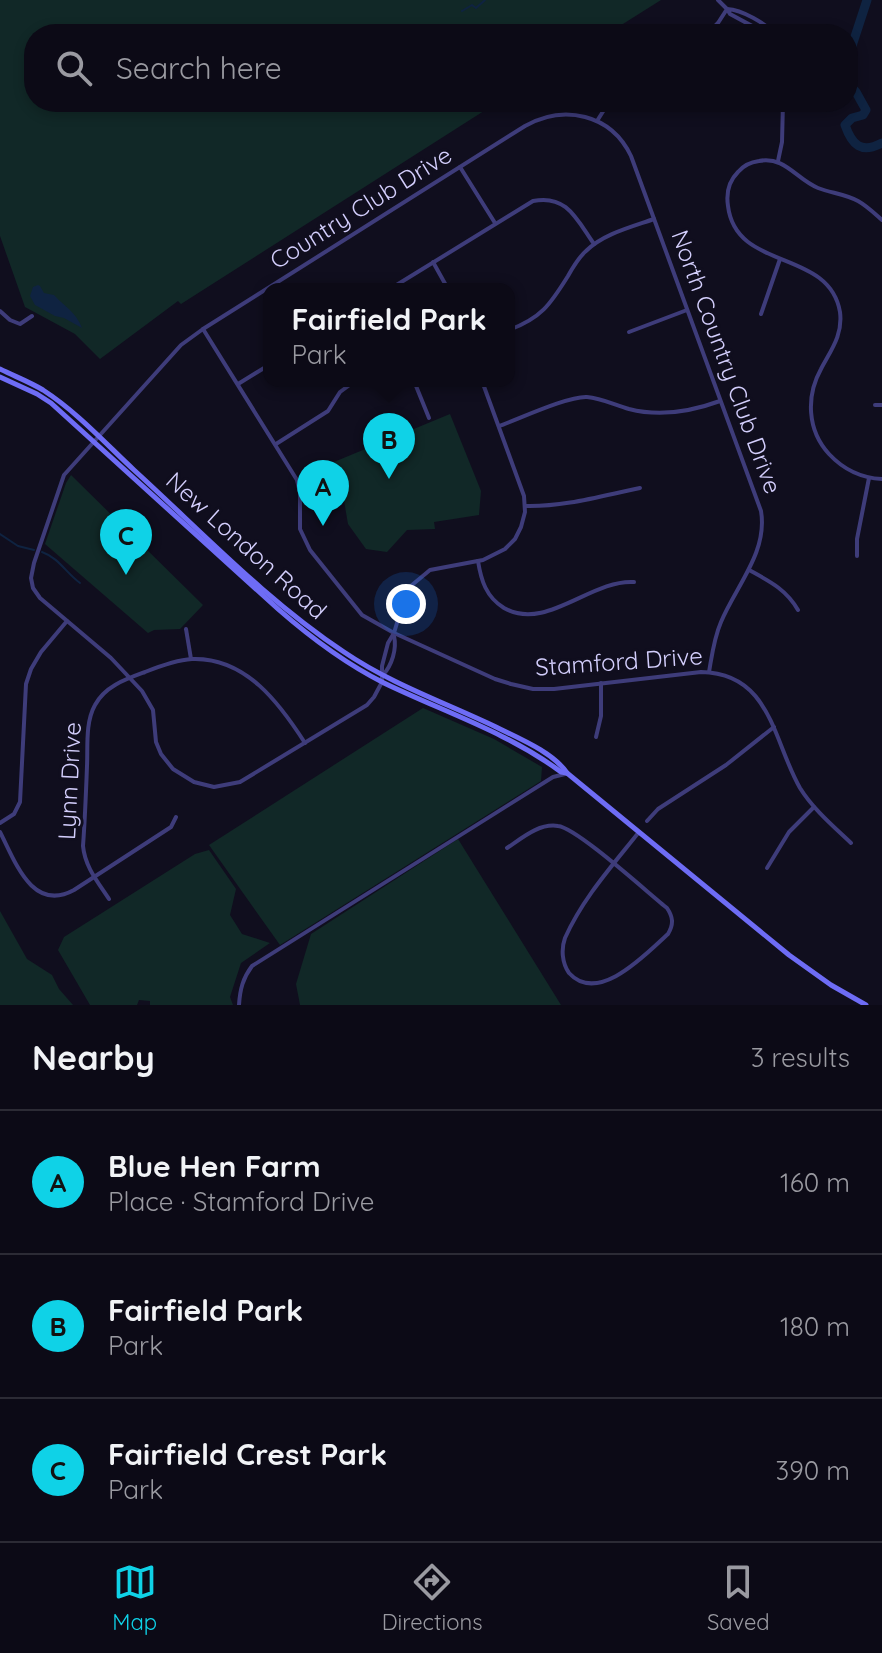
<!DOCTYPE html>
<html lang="en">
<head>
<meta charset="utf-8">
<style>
  body { margin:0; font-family:Quicksand,sans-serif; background:#1a1823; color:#f1f3f6 }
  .you { position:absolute; left:406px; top:604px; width:28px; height:28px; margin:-20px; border:6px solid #fff; border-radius:50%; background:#1a73e8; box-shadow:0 0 0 12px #1a73e833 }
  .badge { display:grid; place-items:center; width:52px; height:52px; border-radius:50%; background:#0fd2e7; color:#111; font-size:26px; font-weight:700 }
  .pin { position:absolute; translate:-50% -66px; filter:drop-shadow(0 2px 4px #0008) }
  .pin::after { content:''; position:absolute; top:42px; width:28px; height:24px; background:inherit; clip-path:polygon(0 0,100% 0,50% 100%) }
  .popup { position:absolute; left:263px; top:283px; width:252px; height:104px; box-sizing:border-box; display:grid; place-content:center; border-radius:16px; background:#0c0a16; filter:drop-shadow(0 2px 6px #0005); font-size:26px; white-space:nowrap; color:#9a9aa1 }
  .popup b { font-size:30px; color:#f1f3f6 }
  .popup::after { content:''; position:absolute; left:50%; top:100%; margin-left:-16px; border:16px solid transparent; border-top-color:#0c0a16 }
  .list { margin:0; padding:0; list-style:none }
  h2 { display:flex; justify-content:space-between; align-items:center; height:104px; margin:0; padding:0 32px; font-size:34px }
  h2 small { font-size:26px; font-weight:400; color:#9a9aa1 }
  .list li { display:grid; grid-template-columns:52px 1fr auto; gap:24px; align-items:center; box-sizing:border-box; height:144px; padding:0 32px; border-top:2px solid #2c2b35 }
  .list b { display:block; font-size:30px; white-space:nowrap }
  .list p { margin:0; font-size:26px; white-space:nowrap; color:#9a9aa1 }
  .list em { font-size:26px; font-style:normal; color:#9a9aa1 }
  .icon { flex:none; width:44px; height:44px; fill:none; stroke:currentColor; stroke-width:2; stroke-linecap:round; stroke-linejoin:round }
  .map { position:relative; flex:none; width:882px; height:1005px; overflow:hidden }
  .search { position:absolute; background:#0c0a16; box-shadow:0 4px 12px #0003; left:24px; right:24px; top:24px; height:88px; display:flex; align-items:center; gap:20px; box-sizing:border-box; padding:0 28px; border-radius:32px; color:#9a9aa1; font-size:30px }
  .sheet { height:536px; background:#0c0a16 }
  nav { display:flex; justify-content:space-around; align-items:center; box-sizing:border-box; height:112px; border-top:2px solid #2c2b35; background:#0c0a16; font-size:22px; color:#9a9aa1 }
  nav a { display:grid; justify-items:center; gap:4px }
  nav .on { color:#0fd2e7 }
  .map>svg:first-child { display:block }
  .green { fill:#112827 }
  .water { fill:#0f2341 }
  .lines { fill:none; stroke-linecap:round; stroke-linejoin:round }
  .stream { stroke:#0f2341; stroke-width:2 }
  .river { stroke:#0f2341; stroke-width:9 }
  .minor { stroke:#3e3c7a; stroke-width:4 }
  .secondary { stroke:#6e6cf5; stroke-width:5 }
  .labels { text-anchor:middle; stroke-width:6; stroke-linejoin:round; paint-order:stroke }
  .street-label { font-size:24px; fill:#d3cefc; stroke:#100e1e }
</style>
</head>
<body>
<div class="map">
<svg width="882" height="1005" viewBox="0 0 882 1005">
  <rect width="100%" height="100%" fill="#100e1e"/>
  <g class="green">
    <path d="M 0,0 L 661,0 L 607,34 L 34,34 L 34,102 L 498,102 L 181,304 L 178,301 L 100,359 L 75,334 L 25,307 L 0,236 Z"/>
    <path d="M 450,414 L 481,491 L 479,515 L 434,522 L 435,529 L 407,530 L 387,552 L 366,549 L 348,524 L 341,483 L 304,492 L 300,476 Z"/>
    <path d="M 71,475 L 203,605 L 180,629 L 154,630 L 148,633 L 45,544 L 66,483 Z"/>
    <path d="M 423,708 L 494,739 L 542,767 L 541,781 L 280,945 L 209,845 Z"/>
    <path d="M 458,839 L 561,1005 L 300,1005 L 296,984 L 311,934 Z"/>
    <path d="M 209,850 L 236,889 L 230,915 L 242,934 L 270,943 L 241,963 L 230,997 L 233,1005 L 150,1005 L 150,1001 L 139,1000 L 137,1005 L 90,1005 L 58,950 L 64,937 L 195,854 Z"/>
    <path d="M 0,911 L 27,959 L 52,975 L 59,989 L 73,1005 L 0,1005 Z"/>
  </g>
  <path class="water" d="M 38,285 L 40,286 L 44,293 L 54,295 C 65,307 76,312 82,328 L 64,318 L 55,316 L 35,305 L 30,296 L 33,287 Z"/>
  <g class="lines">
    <g class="stream">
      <path d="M 462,11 L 472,5 L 476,8 L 485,0"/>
      <path d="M 0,534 L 18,546 L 34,550"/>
      <path d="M 42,552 C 59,558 66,573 80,583"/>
    </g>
    <g class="river">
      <path d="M 848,58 L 867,0"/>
      <path d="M 848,83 L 856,92 L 866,110 L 863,115 L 852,118 L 845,125 C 852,145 861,154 882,143"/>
    </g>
    <g class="minor">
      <path d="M 707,34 L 718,23 L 727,9 L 718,0"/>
      <path d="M 767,34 L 730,14 L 727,9 C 743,10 764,23 776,34"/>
      <path d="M 597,121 L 609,102"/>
      <path d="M 778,161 L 782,142 L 783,102"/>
      <path d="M 460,167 L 495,223"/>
      <path d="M 882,220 C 874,213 867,206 858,201 C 845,194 831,193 818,188 C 796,179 785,156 759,161 C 751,162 743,166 738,172 C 729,181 726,193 728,206 C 736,272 829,248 840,312 C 843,335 831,350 821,369 C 806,396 807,430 829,454 C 843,469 861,478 882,479"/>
      <path d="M 433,262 L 448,289"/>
      <path d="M 390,289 L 533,201 C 567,194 577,220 594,244"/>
      <path d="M 0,311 L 10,320 L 20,324 L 32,316"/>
      <path d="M 761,314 L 780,259"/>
      <path d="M 203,329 L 297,480 L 300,493 L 300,529 L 310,550 L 362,615 L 394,633 L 495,679 L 511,684 L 533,689 L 554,689 L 701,672 C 771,673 773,741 800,788 C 813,809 833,826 851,843"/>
      <path d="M 509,330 C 541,318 550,305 568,276 C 573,267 578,258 586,251 C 603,234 631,227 654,219"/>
      <path d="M 629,332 L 687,310"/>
      <path d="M 414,381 L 429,418"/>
      <path d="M 482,381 L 524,496 L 525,512 L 521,527 L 515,539 L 505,549 L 483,560 L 430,570 L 412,585 L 405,596 L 394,633 L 388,643 L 382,666 L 382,682 L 374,697 L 367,705 L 240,782 L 214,787 L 194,782 L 173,769 L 161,754 L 156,742 L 153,710 L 142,691 L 111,658 L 40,598 L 33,588 L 31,578 L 34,563 L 64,475 L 181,345 L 203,329 L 525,126 C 564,104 611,114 631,156 L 761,511 C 768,552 736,586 721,622 C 714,638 712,655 709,672"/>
      <path d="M 238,384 L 269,365"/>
      <path d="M 875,405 L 882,405"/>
      <path d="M 499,426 C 519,419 568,396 587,397 C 601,398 615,405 629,409 C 660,417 690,412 720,401"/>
      <path d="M 276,444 L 328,411 L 340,392 L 355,381"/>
      <path d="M 525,506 C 564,507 601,496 640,488"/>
      <path d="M 857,556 L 857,539 L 869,478"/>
      <path d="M 478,561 C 481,580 486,597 504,608 C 546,632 591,579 634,582"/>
      <path d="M 749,570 C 769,581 786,589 798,610"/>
      <path d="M 186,629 L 191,659"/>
      <path d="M 383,675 C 392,665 397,649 394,636"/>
      <path d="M 596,737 L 601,716 L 601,683"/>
      <path d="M 647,821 L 658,809 L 726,765 L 774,727"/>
      <path d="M 0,823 L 14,814 L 20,802 L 26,684 L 31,669 L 41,652 L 67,621"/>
      <path d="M 0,832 C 15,861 32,913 74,890 L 171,827 L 176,817"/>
      <path d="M 507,848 C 522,838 539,823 558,826 C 577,828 648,893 667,908 C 673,917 674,924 668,934 C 645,955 598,1005 569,973 C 562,963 561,949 565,938 C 583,898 612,866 639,832"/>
      <path d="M 767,868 L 789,832 L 814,807"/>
      <path d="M 109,899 C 98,882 85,867 83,846 C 85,819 86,793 87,766 C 88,747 85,723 95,705 C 105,686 126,679 145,672 C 160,666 176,660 192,659 C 246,657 280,704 305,743"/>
      <path d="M 239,1005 C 240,989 243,978 252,966 L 553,777 L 565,774"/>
    </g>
    <g class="secondary">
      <path d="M 0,369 C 14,376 30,382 43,390 C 77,412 105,443 134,470 C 203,533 267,601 344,652 C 391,684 446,703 496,727 C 518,738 553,752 567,773"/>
      <path d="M 0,377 L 37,394 L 51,403 L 278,609 C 310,637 346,664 384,683 C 444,712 507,732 561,772 L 567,773 L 789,955 L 831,985 L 866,1005"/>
    </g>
  </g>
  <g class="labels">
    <g class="street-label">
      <text transform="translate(361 208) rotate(-32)" y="8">Country Club Drive</text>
      <text transform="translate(726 362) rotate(70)" y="8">North Country Club Drive</text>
      <text transform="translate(246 546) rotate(42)" y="8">New London Road</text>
      <text transform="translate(619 662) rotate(-4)" y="8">Stamford Drive</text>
      <text transform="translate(70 781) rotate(-87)" y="8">Lynn Drive</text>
    </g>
  </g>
</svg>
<div class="you"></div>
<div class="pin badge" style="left:323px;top:526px">A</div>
<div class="pin badge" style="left:389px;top:479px">B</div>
<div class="popup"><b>Fairfield Park</b>Park</div>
<div class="pin badge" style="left:126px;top:575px">C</div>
<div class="search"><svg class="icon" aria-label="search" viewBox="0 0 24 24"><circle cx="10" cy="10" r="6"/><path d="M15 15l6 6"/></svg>Search here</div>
</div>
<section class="sheet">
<h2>Nearby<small>3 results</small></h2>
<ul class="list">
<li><span class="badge">A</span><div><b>Blue Hen Farm</b><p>Place · Stamford Drive</p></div><em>160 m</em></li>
<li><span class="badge">B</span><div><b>Fairfield Park</b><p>Park</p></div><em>180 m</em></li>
<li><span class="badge">C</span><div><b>Fairfield Crest Park</b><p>Park</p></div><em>390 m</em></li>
</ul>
</section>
<nav>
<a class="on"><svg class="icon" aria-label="map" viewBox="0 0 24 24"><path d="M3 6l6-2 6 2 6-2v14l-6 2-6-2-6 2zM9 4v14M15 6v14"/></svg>Map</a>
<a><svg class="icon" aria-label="directions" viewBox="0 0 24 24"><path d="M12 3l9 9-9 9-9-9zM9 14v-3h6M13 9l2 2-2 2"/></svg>Directions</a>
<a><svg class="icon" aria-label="saved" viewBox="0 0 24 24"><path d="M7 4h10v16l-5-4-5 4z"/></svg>Saved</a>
</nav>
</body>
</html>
